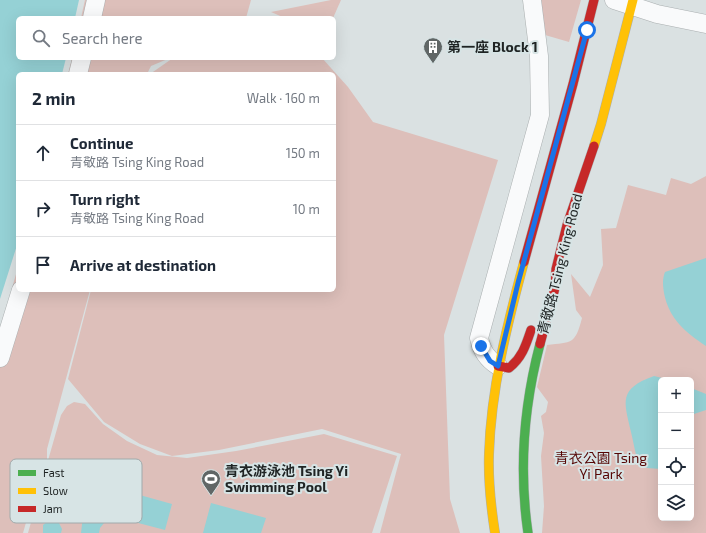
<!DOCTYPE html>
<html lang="en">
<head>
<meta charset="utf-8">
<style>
  body { margin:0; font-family:"Exo 2","Noto Sans TC",sans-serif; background:#f6f6f7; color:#1f2937 }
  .controls { position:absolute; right:12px; bottom:12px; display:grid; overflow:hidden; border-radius:6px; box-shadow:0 4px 16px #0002 }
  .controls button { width:36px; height:36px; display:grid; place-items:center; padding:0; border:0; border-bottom:1px solid #e0e1e3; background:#fff; color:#1f2937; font:20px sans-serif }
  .stop { position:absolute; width:12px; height:12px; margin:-9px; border:3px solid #1a73e8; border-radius:50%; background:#fff }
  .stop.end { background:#1a73e8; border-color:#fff; box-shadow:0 1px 4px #0008 }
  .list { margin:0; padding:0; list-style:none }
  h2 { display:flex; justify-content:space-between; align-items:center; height:52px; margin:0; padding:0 16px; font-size:17px }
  h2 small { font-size:13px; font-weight:400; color:#747a83 }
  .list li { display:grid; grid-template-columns:26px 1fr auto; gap:12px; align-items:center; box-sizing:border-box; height:56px; padding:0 16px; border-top:1px solid #e0e1e3 }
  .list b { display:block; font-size:15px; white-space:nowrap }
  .list p { margin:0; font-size:13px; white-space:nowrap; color:#747a83 }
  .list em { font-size:13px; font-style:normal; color:#747a83 }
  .icon { flex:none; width:22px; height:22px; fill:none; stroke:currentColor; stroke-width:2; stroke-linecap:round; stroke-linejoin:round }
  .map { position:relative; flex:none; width:706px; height:533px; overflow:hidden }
  .search { position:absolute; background:#fff; box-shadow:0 4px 16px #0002; left:16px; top:16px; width:320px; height:44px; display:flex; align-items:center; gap:10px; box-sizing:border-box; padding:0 14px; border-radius:6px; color:#747a83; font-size:15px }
  .panel { position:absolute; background:#fff; box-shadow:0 4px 16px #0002; left:16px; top:72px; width:320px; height:220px; border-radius:6px }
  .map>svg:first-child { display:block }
  .green { fill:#ddbfba; fill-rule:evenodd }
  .water { fill:#95d1d5 }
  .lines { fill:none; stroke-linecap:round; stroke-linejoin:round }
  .street-casing { stroke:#aaafb0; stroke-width:19 }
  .fast-casing { stroke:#aaafb0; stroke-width:10 }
  .slow-casing { stroke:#aaafb0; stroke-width:10 }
  .jam-casing { stroke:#aaafb0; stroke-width:10 }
  .street { stroke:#f9fafb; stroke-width:18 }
  .fast { stroke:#4caf50; stroke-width:9 }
  .slow { stroke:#ffc107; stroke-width:9 }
  .jam { stroke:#c62828; stroke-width:9 }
  .route { stroke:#1a73e8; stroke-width:5 }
  .labels { text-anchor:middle; stroke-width:4; stroke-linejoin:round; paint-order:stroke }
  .poi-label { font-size:14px; font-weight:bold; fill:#1f2424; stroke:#d7e4e5; text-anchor:start }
  .street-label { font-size:14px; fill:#1f2424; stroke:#d7e4e5 }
  .park-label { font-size:14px; fill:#560604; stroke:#d7e4e5 }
  .key { fill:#d7e4e5; stroke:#a0aaab; stroke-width:1 }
  .key-label { font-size:11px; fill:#1f2424 }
</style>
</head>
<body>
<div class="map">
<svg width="706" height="533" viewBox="0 0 706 533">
  <rect width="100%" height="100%" fill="#dae1e2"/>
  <g class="green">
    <path d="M 85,0 L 251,0 L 246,18 L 81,18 Z"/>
    <path d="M 331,0 L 341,0 L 333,18 L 285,18 L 271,12 Z"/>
    <path d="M 540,0 L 581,0 L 569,42 L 545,35 Z"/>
    <path d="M 72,58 L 170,58 L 151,66 L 147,74 L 68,74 Z"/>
    <path d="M 173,58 L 322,58 L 348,87 L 373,122 L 498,160 L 444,335 L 450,499 L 460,533 L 380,533 L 401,454 L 322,429 L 219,450 L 172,456 L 140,444 L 104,422 L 68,379 L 91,290 L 334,290 L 334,74 L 150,74 Z"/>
    <path d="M 706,176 L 706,533 L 542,533 L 544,506 L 541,456 L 544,433 L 541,416 L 546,412 L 548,402 L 537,387 L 547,345 C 572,342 575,345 582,318 L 576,310 L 571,274 L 590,297 L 603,265 L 601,229 L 616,228 L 628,185 L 666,195 L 671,178 L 691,184 ZM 661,380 L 691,380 L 691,518 L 661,518 Z"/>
    <path d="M 18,267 L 18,290 L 90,290 L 47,449 L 47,464 L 61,415 L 67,406 L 74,402 L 85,404 L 103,424 L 127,441 L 157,455 L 187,458 L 236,451 L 324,434 L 397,456 L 372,533 L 28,533 L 39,494 L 33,498 L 23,533 L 0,533 L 0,331 Z"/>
  </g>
  <g class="water">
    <path d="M 0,0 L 79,0 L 75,18 L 18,18 L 18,58 L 66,58 L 62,74 L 18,74 L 18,242 L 0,299 Z"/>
    <path d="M 706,258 L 706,346 C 685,332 669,319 664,293 C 663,286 662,279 665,272 Z"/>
    <path d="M 654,376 L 670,380 L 661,380 L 661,469 L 647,468 L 640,465 C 635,455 634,444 631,432 C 624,401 618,389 654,376 Z"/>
    <path d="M 691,388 L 706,394 L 706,410 L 691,415 Z"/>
    <path d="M 114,492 L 123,495 L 115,521 L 104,523 L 100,528 L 99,533 L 81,533 L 83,516 C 93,507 105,503 114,492 Z"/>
    <path d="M 129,492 L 172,504 L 165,530 L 123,519 Z"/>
    <path d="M 211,503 L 266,518 L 261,533 L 203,533 Z"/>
    <path d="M 51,519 L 59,523 L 62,529 L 61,533 L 43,533 L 43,525 Z"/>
  </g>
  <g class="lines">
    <g class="street-casing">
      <g id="street">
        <path d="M 614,0 L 657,14 L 706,24"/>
        <path d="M 92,18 L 96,0"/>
        <path d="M 78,74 L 82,58"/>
        <path d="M 0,358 L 21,290"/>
        <path d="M 498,366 C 487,359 482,351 479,338 L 540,115 L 539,56 L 532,0"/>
      </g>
    </g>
    <g class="fast-casing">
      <path id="fast" d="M 528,533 C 519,471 524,405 540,344"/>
    </g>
    <g class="slow-casing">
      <g id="slow">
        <path d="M 594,146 L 601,124 L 633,0"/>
        <path d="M 495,533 C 491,507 488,481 489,454 C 491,389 507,325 524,262"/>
      </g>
    </g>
    <g class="jam-casing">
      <g id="jam">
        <path d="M 524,262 L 573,84 L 594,0"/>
        <path d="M 540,344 L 555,288 L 556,269 L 567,225 L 594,146"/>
        <path d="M 498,366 L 509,368 C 522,358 526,345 531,330"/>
      </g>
    </g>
    <use href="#street" class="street"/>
    <use href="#fast" class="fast"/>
    <use href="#slow" class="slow"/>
    <use href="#jam" class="jam"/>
  </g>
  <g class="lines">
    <path class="route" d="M 481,346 L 490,361 L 498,366 L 518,283 L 587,30"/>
  </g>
  <defs>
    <g id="building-pin" transform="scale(1)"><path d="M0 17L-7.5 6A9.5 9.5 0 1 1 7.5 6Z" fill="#606666" stroke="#d7e4e5"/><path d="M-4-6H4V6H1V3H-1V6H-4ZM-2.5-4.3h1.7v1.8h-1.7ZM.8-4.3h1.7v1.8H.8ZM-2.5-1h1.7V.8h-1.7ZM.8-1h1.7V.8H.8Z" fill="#fff"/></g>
    <g id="stadium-pin" transform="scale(1)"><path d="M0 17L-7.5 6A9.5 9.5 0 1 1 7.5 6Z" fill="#606666" stroke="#d7e4e5"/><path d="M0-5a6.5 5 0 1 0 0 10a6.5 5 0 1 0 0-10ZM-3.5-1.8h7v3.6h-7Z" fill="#fff"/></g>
  </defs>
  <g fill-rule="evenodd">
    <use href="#building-pin" x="433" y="47"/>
    <use href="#stadium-pin" x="211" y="479"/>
  </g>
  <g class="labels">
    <g class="poi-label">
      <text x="447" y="52">第一座 Block 1</text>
      <text x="225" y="476">青衣游泳池 Tsing Yi<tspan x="225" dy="16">Swimming Pool</tspan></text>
    </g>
    <g class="street-label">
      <text transform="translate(560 264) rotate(-76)" y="5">青敬路 Tsing King Road</text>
    </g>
    <g class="park-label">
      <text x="601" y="463">青衣公園 Tsing<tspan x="601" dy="16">Yi Park</tspan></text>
    </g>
  </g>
  <rect x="10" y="459" width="132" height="64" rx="6" class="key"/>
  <rect x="18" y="470" width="18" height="6" fill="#4caf50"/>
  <rect x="18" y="488" width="18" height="6" fill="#ffc107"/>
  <rect x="18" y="506" width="18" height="6" fill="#c62828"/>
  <g class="key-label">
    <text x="43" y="477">Fast</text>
    <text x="43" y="495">Slow</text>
    <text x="43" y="513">Jam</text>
  </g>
</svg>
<div class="controls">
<button>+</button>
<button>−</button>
<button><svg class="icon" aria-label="locate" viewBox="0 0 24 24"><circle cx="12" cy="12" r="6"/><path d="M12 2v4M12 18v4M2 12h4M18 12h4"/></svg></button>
<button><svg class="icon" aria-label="layers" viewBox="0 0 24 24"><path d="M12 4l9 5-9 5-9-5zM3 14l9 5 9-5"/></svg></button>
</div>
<div class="stop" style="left:587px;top:30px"></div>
<div class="stop end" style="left:481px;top:346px"></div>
<div class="search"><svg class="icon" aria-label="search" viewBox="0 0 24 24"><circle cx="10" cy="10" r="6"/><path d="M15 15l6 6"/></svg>Search here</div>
<section class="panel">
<h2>2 min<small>Walk · 160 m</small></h2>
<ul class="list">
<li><svg class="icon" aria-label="ahead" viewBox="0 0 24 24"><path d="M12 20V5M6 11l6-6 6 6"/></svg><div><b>Continue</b><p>青敬路 Tsing King Road</p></div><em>150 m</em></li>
<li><svg class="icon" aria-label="right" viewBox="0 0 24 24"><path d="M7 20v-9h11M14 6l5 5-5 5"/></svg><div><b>Turn right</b><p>青敬路 Tsing King Road</p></div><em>10 m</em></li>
<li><svg class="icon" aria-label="arrive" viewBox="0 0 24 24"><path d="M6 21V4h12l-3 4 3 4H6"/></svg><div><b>Arrive at destination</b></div></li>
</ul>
</section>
</div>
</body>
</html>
